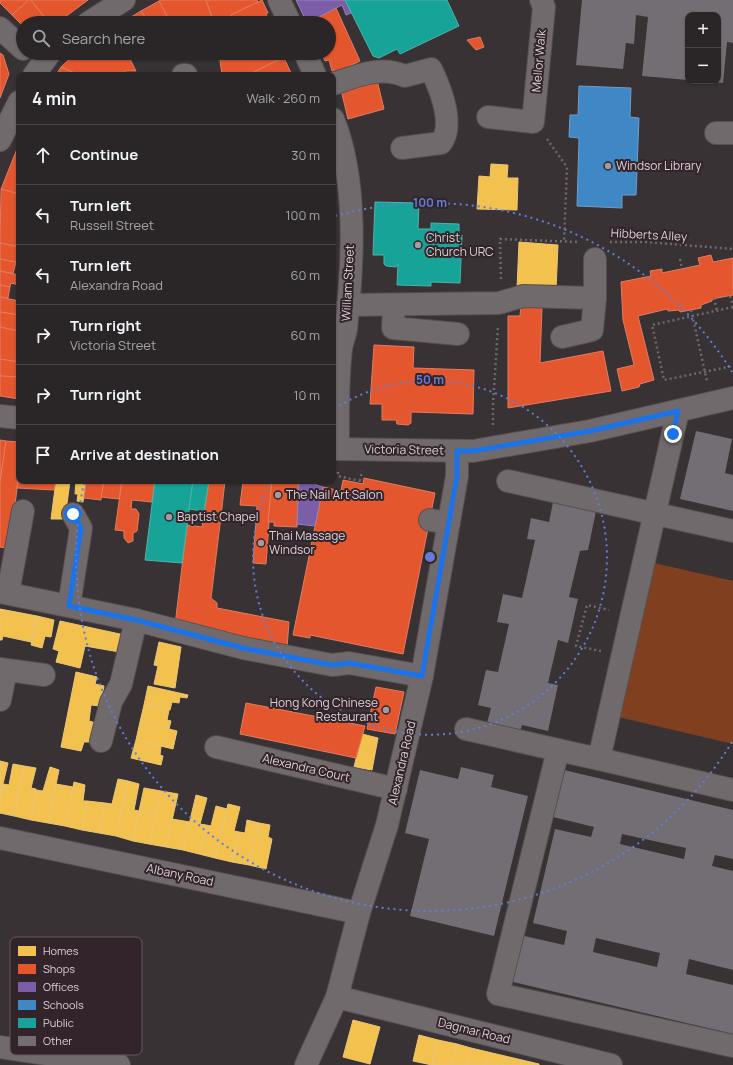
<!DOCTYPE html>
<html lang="en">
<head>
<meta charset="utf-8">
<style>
  body { margin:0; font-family:Manrope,sans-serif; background:#322e30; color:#f1f3f6 }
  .controls { position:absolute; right:12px; top:12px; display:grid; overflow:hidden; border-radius:8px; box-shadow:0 1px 3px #0004 }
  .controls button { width:36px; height:36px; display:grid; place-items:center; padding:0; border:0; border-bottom:1px solid #464345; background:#2a2628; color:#f1f3f6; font:20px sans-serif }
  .stop { position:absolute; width:12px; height:12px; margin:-9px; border:3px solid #1a73e8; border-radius:50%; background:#fff }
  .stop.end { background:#1a73e8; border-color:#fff; box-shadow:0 1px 4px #0008 }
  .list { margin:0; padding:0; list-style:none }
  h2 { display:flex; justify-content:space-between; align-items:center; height:52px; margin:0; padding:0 16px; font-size:17px }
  h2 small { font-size:13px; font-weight:400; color:#a5a5a8 }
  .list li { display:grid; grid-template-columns:26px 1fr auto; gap:12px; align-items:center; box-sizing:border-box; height:60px; padding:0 16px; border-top:1px solid #464345 }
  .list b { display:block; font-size:15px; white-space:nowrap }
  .list p { margin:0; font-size:13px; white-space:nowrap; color:#a5a5a8 }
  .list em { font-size:13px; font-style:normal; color:#a5a5a8 }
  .icon { flex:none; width:22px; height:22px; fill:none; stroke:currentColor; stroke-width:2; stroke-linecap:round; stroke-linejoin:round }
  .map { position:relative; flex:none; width:733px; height:1065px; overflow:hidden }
  .search { position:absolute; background:#2a2628; box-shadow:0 1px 3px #0004; left:16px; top:16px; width:320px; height:44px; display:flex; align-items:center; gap:10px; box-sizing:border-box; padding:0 14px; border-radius:22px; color:#a5a5a8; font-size:15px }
  .panel { position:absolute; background:#2a2628; box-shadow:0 1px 3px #0004; left:16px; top:72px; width:320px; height:412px; border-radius:8px }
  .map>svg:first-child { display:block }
  .green { fill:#80401f }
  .homes { fill:#f2c14e; stroke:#ebc677 }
  .shops { fill:#e4572e; stroke:#e27c61 }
  .offices { fill:#7b5ea7; stroke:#9881b5 }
  .schools { fill:#3f88c5; stroke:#6e9eca }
  .public { fill:#17a398; stroke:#52b1ab }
  .building { fill:#736e73; fill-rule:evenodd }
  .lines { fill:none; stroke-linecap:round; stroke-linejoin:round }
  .minor-casing { stroke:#554f51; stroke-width:24 }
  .path { stroke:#6e6a6c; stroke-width:2.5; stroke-dasharray:2 3; stroke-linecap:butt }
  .minor { stroke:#706a6d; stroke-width:22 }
  .route { stroke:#1a73e8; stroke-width:5 }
  .ring { fill:none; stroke:#607dd8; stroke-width:2; stroke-dasharray:2 4 }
  .poi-dot { fill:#a39b9e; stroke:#32242a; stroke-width:1.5 }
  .labels { text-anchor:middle; stroke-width:4; stroke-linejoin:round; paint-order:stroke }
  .street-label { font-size:12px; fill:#dcd3d7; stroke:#32242a }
  .poi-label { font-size:12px; fill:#dcd3d7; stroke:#32242a; text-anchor:start }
  .key { fill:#32242a; stroke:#65595e; stroke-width:1 }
  .key-label { font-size:11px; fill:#dcd3d7 }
  .centre { fill:#607dd8; stroke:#32242a; stroke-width:2 }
  .ring-label { font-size:12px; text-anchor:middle; font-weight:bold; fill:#607dd8; stroke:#32242a; stroke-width:4; stroke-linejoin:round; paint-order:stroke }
</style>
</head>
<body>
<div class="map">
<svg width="733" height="1065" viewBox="0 0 733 1065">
  <rect width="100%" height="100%" fill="#383235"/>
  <path class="green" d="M 654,563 L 733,581 L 733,744 L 614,716 Z"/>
  <g class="homes">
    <path d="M 491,164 L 508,165 L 507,178 L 518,178 L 517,210 L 477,209 L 479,176 L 490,177 Z"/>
    <path d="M 519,242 L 558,245 L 556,290 L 517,289 Z"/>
    <path d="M 56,481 L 70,481 L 65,519 L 51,519 Z"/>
    <path d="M 76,481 L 86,481 L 83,502 L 77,501 L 78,494 L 75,494 Z"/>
    <path d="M 0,609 L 37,616 L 31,642 L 3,636 L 2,640 L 0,640 Z"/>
    <path d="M 37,616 L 54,620 L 51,637 L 45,636 L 42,648 L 31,645 Z"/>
    <path d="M 60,621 L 129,636 L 125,653 L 85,646 L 80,668 L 56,662 L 59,651 L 53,649 Z"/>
    <path d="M 159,642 L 181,647 L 175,688 L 154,684 L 158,666 L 154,665 Z"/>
    <path d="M 76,672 L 97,677 L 95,684 L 104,686 L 100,706 L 91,705 L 89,721 L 96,723 L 92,742 L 84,742 L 81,751 L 61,747 Z"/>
    <path d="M 148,686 L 188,695 L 187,698 L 180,697 L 179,703 L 172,702 L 170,710 L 144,705 Z"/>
    <path d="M 144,705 L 169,710 L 167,720 L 171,721 L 169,729 L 140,722 Z"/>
    <path d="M 140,722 L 177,731 L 173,749 L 136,740 Z"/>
    <path d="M 362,734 L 378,738 L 372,770 L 354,767 Z"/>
    <path d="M 136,740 L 161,746 L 160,755 L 163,756 L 161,765 L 131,758 Z"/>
    <path d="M 0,761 L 8,763 L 0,796 Z"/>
    <path d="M 13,764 L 24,766 L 14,816 L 0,813 L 0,796 L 3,784 L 9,785 Z"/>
    <path d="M 24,766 L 36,768 L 31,788 L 36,789 L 31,820 L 14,816 Z"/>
    <path d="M 50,767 L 59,770 L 48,823 L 31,820 L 36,790 L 43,791 Z"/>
    <path d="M 118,779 L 128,781 L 116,836 L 99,833 L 105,803 L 112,804 Z"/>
    <path d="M 128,781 L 139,784 L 134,810 L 139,811 L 133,841 L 116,836 Z"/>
    <path d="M 74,782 L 85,785 L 83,801 L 87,801 L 82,830 L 65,826 Z"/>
    <path d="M 56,784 L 73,787 L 65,826 L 48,823 Z"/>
    <path d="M 144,788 L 161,791 L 156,815 L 139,811 Z"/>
    <path d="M 161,791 L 178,794 L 166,847 L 149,844 Z"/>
    <path d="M 196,795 L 207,798 L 200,824 L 206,825 L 199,854 L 183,850 Z"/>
    <path d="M 87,801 L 105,803 L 99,833 L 82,830 Z"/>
    <path d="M 228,804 L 240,807 L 234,831 L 239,832 L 232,862 L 215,858 Z"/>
    <path d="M 216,806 L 227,809 L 215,858 L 199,854 L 206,825 L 211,826 Z"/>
    <path d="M 139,811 L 156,815 L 149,844 L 133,841 Z"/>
    <path d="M 172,819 L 190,822 L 183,850 L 166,847 Z"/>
    <path d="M 247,820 L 259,823 L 249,865 L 232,862 L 239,832 L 245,833 Z"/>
    <path d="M 259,823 L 270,825 L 268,837 L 272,839 L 266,869 L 249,865 Z"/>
    <path d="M 353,1020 L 380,1027 L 370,1064 L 343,1057 Z"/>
    <path d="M 419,1035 L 438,1040 L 432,1065 L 413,1061 Z"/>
    <path d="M 438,1040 L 457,1044 L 452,1065 L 432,1065 Z"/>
    <path d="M 457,1044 L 471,1048 L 466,1065 L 452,1065 Z"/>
    <path d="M 471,1048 L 488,1052 L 485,1065 L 466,1065 Z"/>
    <path d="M 488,1052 L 505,1056 L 503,1065 L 485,1065 Z"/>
    <path d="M 505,1056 L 522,1060 L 520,1065 L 503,1065 Z"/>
    <path d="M 522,1060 L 539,1064 L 539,1065 L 520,1065 Z"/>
  </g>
  <g class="shops">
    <path d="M 0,0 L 29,0 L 12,15 L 0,3 Z"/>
    <path d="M 29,0 L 31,0 L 49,23 L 23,23 L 23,26 L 12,15 Z"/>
    <path d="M 31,0 L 88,0 L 57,23 L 49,23 Z"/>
    <path d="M 161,0 L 206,0 L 214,23 L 169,23 L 159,1 Z"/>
    <path d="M 206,0 L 257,0 L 258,2 L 231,15 L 234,23 L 214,23 Z"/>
    <path d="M 262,0 L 268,13 L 266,14 L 270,23 L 234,23 L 231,15 Z"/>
    <path d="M 159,1 L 168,18 L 169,23 L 149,23 L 141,11 Z"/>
    <path d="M 336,8 L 360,61 L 336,73 L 334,70 L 332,71 L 329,60 L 325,61 L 321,53 L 329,53 L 329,23 L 308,23 Z"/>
    <path d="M 141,11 L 149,23 L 121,23 Z"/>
    <path d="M 480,37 L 484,47 L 476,50 L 467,40 Z"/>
    <path d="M 0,53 L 3,55 L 9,74 L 0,98 Z"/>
    <path d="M 76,53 L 127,53 L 136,71 L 125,71 L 124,75 L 79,75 L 61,67 Z"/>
    <path d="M 219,53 L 285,53 L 286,56 L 248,75 L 222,75 Z"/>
    <path d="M 284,58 L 292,75 L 248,75 L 272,63 Z"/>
    <path d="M 61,67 L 79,75 L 56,75 Z"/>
    <path d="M 377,80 L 384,109 L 348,119 L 341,90 Z"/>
    <path d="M 17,149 L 19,150 L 19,194 L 1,189 Z"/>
    <path d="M 1,189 L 19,194 L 19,244 L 16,244 L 15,246 L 0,243 Z"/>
    <path d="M 0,243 L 19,247 L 19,263 L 0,259 Z"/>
    <path d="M 711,255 L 713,262 L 733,258 L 733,295 L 712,299 L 712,301 L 701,305 L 701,308 L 680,312 L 679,310 L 668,311 L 667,309 L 638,316 L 654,380 L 640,384 L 639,387 L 622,391 L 617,369 L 634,365 L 623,320 L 621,282 L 651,276 L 650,271 L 662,269 L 662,273 L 700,265 L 698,258 Z"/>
    <path d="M 0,259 L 16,262 L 13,274 L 0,271 Z"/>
    <path d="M 0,271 L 19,275 L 19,285 L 11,283 L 10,287 L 0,285 Z"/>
    <path d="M 0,285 L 10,287 L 8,298 L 0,297 Z"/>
    <path d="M 0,297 L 19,301 L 19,315 L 0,312 Z"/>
    <path d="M 521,305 L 542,307 L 540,363 L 603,351 L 611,391 L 508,408 L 508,316 L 520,316 Z"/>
    <path d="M 0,312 L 19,315 L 16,331 L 0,327 Z"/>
    <path d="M 0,327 L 19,331 L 19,362 L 0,359 Z"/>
    <path d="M 374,345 L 414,347 L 413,368 L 474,370 L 473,414 L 411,412 L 411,423 L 408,425 L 397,424 L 396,420 L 382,420 L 382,404 L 370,404 Z"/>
    <path d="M 0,359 L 19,362 L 19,377 L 0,376 Z"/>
    <path d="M 0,376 L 19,377 L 19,399 L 0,396 Z"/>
    <path d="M 0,440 L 6,441 L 0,483 Z"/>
    <path d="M 6,441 L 19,442 L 19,471 L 10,549 L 0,547 L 0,483 Z"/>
    <path d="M 19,471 L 19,481 L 56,481 L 54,490 L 17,488 Z"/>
    <path d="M 364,478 L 435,493 L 403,654 L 310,635 L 310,638 L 293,635 L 323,487 L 341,491 L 343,480 L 363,484 Z"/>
    <path d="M 86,481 L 104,481 L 101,500 L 84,498 Z"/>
    <path d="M 104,481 L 122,481 L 119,499 L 101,497 Z"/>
    <path d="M 122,481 L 155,481 L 152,502 L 132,500 L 131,509 L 136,509 L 139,514 L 137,531 L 133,533 L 133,541 L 128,543 L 124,538 L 124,531 L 115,530 Z"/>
    <path d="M 209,481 L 225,481 L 221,516 L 204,514 Z"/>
    <path d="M 243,481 L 272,481 L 266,564 L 253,563 L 257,506 L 240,505 Z"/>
    <path d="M 272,481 L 299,481 L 297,527 L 274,526 L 274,522 L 268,522 Z"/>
    <path d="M 204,514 L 221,516 L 211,598 L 217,603 L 217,608 L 289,622 L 287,648 L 175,625 L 187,525 L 202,527 Z"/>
    <path d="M 376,687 L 404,692 L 395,734 L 367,729 Z"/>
    <path d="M 246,703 L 365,726 L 356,758 L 240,734 Z"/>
  </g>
  <g class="offices">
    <path d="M 296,0 L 345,0 L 351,13 L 346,15 L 342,5 L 307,23 Z"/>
    <path d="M 299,481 L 317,481 L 316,485 L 323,487 L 315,526 L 297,524 Z"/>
  </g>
  <path class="schools" d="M 579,86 L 631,88 L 630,117 L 639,118 L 636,195 L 622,195 L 622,208 L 577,206 L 579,138 L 569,137 L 570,115 L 578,115 Z"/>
  <g class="public">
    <path d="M 345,0 L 447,0 L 459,26 L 400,54 L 397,49 L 379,58 L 373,56 Z"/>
    <path d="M 375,202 L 419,203 L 418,229 L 431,229 L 431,223 L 459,224 L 459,235 L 462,235 L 460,283 L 431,282 L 431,286 L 397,285 L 398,264 L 396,267 L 386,266 L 384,264 L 384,255 L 373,255 Z"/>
    <path d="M 155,481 L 193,481 L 182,563 L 145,560 Z"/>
    <path d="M 193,481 L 209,481 L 204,511 L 189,509 Z"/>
  </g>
  <g class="building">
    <path d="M 582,0 L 733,0 L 733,43 L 727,42 L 723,83 L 712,82 L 718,81 L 718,15 L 688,15 L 688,80 L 642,76 L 648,17 L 636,15 L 634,44 L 626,43 L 623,69 L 576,65 Z"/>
    <path d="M 696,431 L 732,439 L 725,473 L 733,475 L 733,511 L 680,499 Z"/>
    <path d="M 553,502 L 596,511 L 588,550 L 580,551 L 569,597 L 578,599 L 568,643 L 558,640 L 548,683 L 558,685 L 548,731 L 522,725 L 519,735 L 486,727 L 491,708 L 478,705 L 486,670 L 498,672 L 509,624 L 497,622 L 503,594 L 522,598 L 535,540 L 527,539 L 531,518 L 549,522 Z"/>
    <path d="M 461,767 L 494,775 L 491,787 L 528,796 L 494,936 L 410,916 L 429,839 L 405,833 L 420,770 L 458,779 Z"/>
    <path d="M 564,770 L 733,810 L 733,859 L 715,855 L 712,866 L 733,871 L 733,970 L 689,959 L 686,974 L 733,985 L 733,1034 L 509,981 L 520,935 L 564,945 L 567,931 L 533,923 L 555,829 L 591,837 L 594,827 L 553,817 ZM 622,834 L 686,848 L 684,859 L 620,844 ZM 596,938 L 660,953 L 657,967 L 593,952 Z"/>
  </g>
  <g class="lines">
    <g class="minor-casing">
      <g id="minor">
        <path d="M 279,0 L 290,23"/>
        <path d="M 88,23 L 124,0"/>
        <path d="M 0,28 L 23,49"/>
        <path d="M 305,53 L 315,75"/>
        <path d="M 34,75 L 50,53"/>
        <path d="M 183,75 L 186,75"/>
        <path d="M 333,84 C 356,76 381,65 405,76 L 431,69 C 440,88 455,124 441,143 L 402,148"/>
        <path d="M 488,117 L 533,122 L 544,7 L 541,0"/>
        <path d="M 333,119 C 358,180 353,264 346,329 C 345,336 342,342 341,349 C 337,382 338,416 338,449"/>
        <path d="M 716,133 L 733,133"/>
        <path d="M 0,140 L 19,102"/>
        <path d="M 348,305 L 499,303 L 523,296 L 595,298"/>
        <path d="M 394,305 L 393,328 L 458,334"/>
        <path d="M 562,337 L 592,330 L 595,298 L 595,259"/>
        <path d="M 678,411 L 599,759 L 733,790"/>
        <path d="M 0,416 L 19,418"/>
        <path d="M 333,449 L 473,451 L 590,431 L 733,398"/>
        <path d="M 508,481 L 733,531"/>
        <path d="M 430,520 L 449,523"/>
        <path d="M 0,592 L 136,620 L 243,648 L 332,665 L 349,663 L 422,676"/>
        <path d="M 8,593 L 23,511"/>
        <path d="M 69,606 L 81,528 L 73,514"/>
        <path d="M 0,669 L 44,675"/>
        <path d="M 0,700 L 6,670"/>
        <path d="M 466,729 L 558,750"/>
        <path d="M 101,741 L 111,702 L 121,684 L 136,620"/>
        <path d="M 216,747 L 396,789"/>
        <path d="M 599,759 L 558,750 L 498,994 L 733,1046"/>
        <path d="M 0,838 L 359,913"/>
        <path d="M 337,997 L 611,1065"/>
        <path d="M 0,1047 L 119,1065"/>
        <path d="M 306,1065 L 337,997 L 359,913 L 387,825 L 422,676 L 457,476 L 457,451"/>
      </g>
    </g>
    <g class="path">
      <path d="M 547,139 L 567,167 L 564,242"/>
      <path d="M 610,242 L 647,242 L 733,249"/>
      <path d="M 680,259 L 682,269"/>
      <path d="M 501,279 L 500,239 L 579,242"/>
      <path d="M 730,296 L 733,306"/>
      <path d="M 714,298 L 717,311"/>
      <path d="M 733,307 L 652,325 L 664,380 L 733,366"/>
      <path d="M 691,310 L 707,381"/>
      <path d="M 493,425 L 493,404 L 498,326"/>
      <path d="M 338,472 L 338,476 L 360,481 L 360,484"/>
      <path d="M 360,481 L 362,471"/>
      <path d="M 601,651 L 576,646 L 587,605 L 609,610"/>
    </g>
    <use href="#minor" class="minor"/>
  </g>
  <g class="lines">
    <path class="route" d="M 73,514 L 81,528 L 69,606 L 136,620 L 243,648 L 332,665 L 349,663 L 422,676 L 457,476 L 457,451 L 473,451 L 590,431 L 678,411 L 673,434"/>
  </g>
  <g class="ring">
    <path d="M334 409A177 177 0 1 1 270 482"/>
    <path d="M732 742A354 354 0 0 1 84 483M335 216A354 354 0 0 1 732 372"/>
  </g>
  <g class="poi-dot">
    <circle cx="608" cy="166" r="4"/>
    <circle cx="418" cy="245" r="4"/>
    <circle cx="278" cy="495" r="4"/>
    <circle cx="169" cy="517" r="4"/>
    <circle cx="261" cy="543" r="4"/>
    <circle cx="386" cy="710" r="4"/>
  </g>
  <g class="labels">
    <g class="street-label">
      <text transform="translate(539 61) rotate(-85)" y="4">Mellor Walk</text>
      <text transform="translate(649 235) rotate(3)" y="4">Hibberts Alley</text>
      <text transform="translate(348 283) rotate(-87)" y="4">William Street</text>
      <text transform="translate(404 450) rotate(1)" y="4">Victoria Street</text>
      <text transform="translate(402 763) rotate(-77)" y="4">Alexandra Road</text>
      <text transform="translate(306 768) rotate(13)" y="4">Alexandra Court</text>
      <text transform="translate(180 875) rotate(12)" y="4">Albany Road</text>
      <text transform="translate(474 1031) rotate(14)" y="4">Dagmar Road</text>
    </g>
    <g class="poi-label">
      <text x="616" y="170">Windsor Library</text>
      <text x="426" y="242">Christ<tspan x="426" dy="14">Church URC</tspan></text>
      <text x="286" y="499">The Nail Art Salon</text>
      <text x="177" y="521">Baptist Chapel</text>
      <text x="269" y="540">Thai Massage<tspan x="269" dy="14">Windsor</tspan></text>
      <text x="378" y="707" text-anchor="end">Hong Kong Chinese<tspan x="378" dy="14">Restaurant</tspan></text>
    </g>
  </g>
  <rect x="10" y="937" width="132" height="118" rx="6" class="key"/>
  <rect x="18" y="946" width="18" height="10" fill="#f2c14e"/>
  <rect x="18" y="964" width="18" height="10" fill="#e4572e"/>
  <rect x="18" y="982" width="18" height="10" fill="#7b5ea7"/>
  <rect x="18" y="1000" width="18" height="10" fill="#3f88c5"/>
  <rect x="18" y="1018" width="18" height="10" fill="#17a398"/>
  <rect x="18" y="1036" width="18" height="10" fill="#736e73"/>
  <g class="key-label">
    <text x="43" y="955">Homes</text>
    <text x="43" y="973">Shops</text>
    <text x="43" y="991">Offices</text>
    <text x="43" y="1009">Schools</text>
    <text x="43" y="1027">Public</text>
    <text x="43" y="1045">Other</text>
  </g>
  <circle cx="430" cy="557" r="6" class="centre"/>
  <g class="ring-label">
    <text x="430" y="207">100 m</text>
    <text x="430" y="384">50 m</text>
  </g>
</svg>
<div class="controls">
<button>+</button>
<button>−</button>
</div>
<div class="stop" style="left:73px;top:514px"></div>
<div class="stop end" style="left:673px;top:434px"></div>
<div class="search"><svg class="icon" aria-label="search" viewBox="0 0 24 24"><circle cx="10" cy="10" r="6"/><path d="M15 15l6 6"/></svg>Search here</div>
<section class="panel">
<h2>4 min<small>Walk · 260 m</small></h2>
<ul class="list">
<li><svg class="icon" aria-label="ahead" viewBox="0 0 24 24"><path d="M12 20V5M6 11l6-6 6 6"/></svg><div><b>Continue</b></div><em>30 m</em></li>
<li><svg class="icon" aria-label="left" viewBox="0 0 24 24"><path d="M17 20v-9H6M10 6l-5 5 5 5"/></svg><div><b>Turn left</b><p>Russell Street</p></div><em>100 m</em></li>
<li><svg class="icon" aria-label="left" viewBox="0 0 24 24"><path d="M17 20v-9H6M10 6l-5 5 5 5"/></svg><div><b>Turn left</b><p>Alexandra Road</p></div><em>60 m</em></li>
<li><svg class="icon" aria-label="right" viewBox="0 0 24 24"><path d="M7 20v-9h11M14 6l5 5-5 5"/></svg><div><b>Turn right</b><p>Victoria Street</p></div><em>60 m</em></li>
<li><svg class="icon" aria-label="right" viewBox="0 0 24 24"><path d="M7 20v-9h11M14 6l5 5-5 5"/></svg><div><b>Turn right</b></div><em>10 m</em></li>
<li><svg class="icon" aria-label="arrive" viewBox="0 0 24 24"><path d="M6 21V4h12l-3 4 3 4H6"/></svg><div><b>Arrive at destination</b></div></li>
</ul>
</section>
</div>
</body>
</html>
